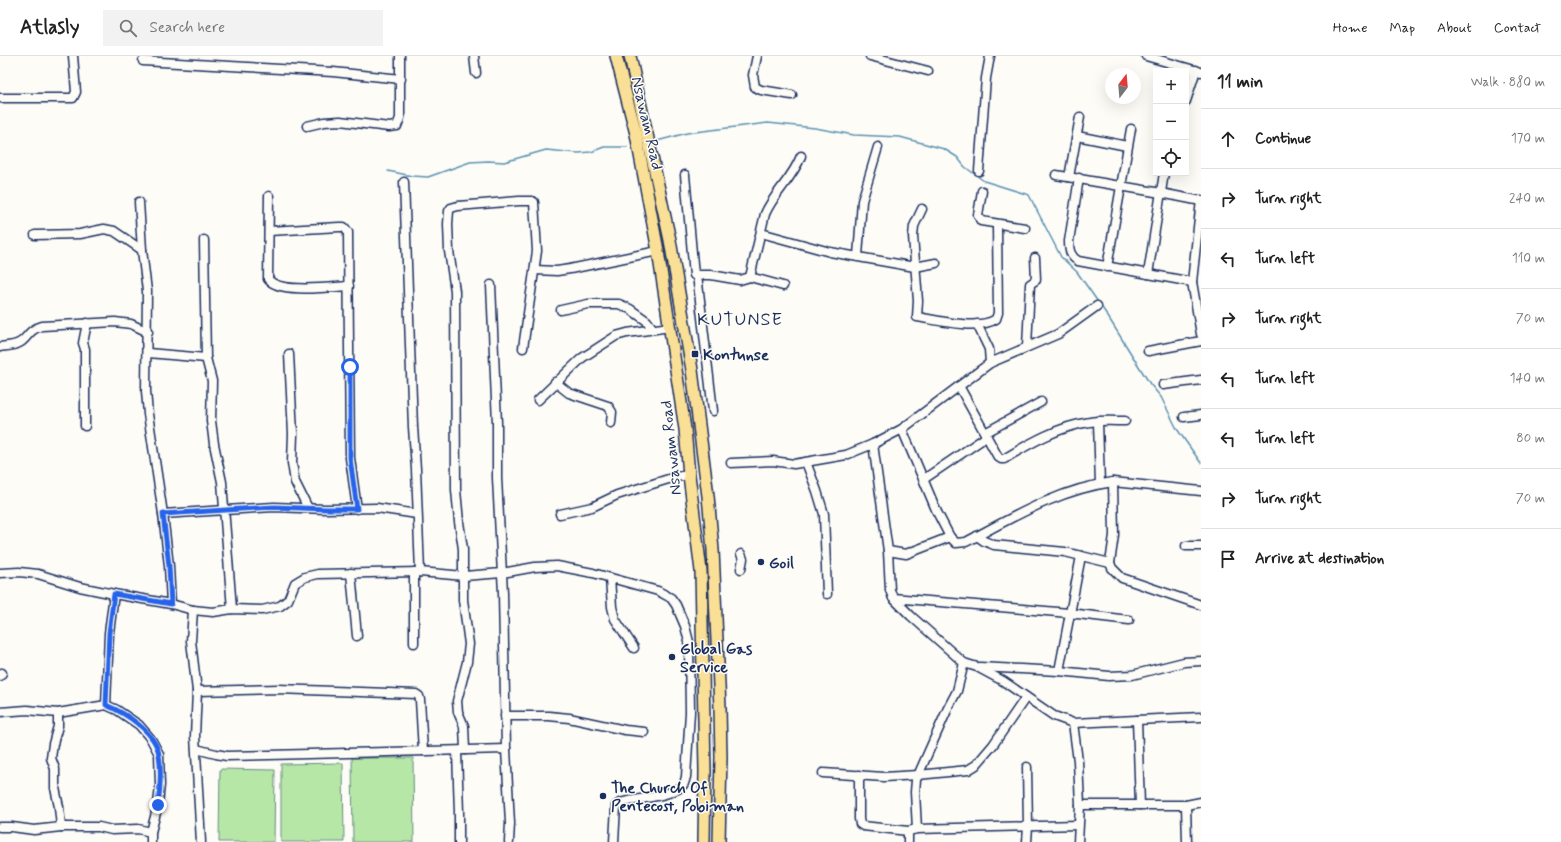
<!DOCTYPE html>
<html lang="en">
<head>
<meta charset="utf-8">
<style>
  body { margin:0; font-family:Mynerve,sans-serif; background:#f2f2f2; color:#222 }
  .controls { position:absolute; right:12px; top:12px; display:grid; overflow:hidden; border-radius:0px; box-shadow:0 4px 16px #0002 }
  .controls button { width:36px; height:36px; display:grid; place-items:center; padding:0; border:0; border-bottom:1px solid #e0e0e0; background:#fff; color:#222; font:20px sans-serif }
  .compass { position:absolute; left:1105px; top:12px; width:36px; height:36px; border-radius:50%; background:#fff; box-shadow:0 4px 16px #0002; rotate:16deg }
  .stop { position:absolute; width:12px; height:12px; margin:-9px; border:3px solid #2563eb; border-radius:50%; background:#fff }
  .stop.end { background:#2563eb; border-color:#fff; box-shadow:0 1px 4px #0008 }
  .list { margin:0; padding:0; list-style:none }
  h2 { display:flex; justify-content:space-between; align-items:center; height:52px; margin:0; padding:0 16px; font-size:17px }
  h2 small { font-size:13px; font-weight:400; color:#767676 }
  .list li { display:grid; grid-template-columns:26px 1fr auto; gap:12px; align-items:center; box-sizing:border-box; height:60px; padding:0 16px; border-top:1px solid #e0e0e0 }
  .list b { display:block; font-size:15px; white-space:nowrap }
  .list em { font-size:13px; font-style:normal; color:#767676 }
  .icon { flex:none; width:22px; height:22px; fill:none; stroke:currentColor; stroke-width:2; stroke-linecap:round; stroke-linejoin:round }
  .map { position:relative; flex:none; width:1201px; height:786px; overflow:hidden }
  header { display:flex; align-items:center; gap:24px; box-sizing:border-box; height:56px; padding:0 20px; background:#fff; border-bottom:1px solid #e0e0e0 }
  header strong { font-size:19px }
  nav { display:flex; gap:22px; margin-inline-start:auto; font-size:14px }
  .search { width:280px; height:36px; background:#f2f2f2; display:flex; align-items:center; gap:10px; box-sizing:border-box; padding:0 14px; border-radius:0px; color:#767676; font-size:15px }
  main { display:flex }
  aside { flex:1; background:#fff }
  .map>svg:first-child { display:block }
  .green { fill:#b6e7a7; stroke:#688b82 }
  .lines { fill:none; stroke-linecap:round; stroke-linejoin:round }
  .stream { stroke:#5c92b0; stroke-width:1.5 }
  .minor-casing { stroke:#1b2f5e; stroke-width:11 }
  .highway-casing { stroke:#1b2f5e; stroke-width:14 }
  .minor { stroke:#fdfcf7; stroke-width:8 }
  .highway { stroke:#fadf96; stroke-width:11 }
  .route { stroke:#2563eb; stroke-width:5 }
  .poi-dot { fill:#1b2f5e; stroke:#fdfcf7; stroke-width:1.5 }
  .labels { text-anchor:middle; stroke-width:3; stroke-linejoin:round; paint-order:stroke }
  .street-label { font-size:16px; fill:#1b2f5e; stroke:#fdfcf7 }
  .poi-label { font-size:16px; font-weight:bold; fill:#1b2f5e; stroke:#fdfcf7; text-anchor:start }
  .quarter-label { font-size:18px; letter-spacing:1px; fill:#1b2f5e; stroke:#fdfcf7 }
</style>
</head>
<body>
<header>
<strong>Atlasly</strong>
<div class="search"><svg class="icon" aria-label="search" viewBox="0 0 24 24"><circle cx="10" cy="10" r="6"/><path d="M15 15l6 6"/></svg>Search here</div>
<nav><a>Home</a><a>Map</a><a>About</a><a>Contact</a></nav>
</header>
<main>
<div class="map">
<svg width="1201" height="786" viewBox="0 0 1201 786">
  <rect width="100%" height="100%" fill="#fdfcf7"/>
  <filter id="ink" filterUnits="userSpaceOnUse"><feTurbulence type="fractalNoise" baseFrequency=".025" numOctaves="2"/><feDisplacementMap in="SourceGraphic" scale="8" xChannelSelector="R" yChannelSelector="G"/><feConvolveMatrix kernelMatrix="1 2 1 2 8 2 1 2 1" color-interpolation-filters="sRGB"/></filter>
  <g filter="url(#ink)">
    <g class="green">
      <path d="M 352,702 L 413,702 L 414,786 L 353,786 Z"/>
      <path d="M 343,707 L 344,786 L 281,786 L 281,708 Z"/>
      <path d="M 220,713 L 275,714 L 274,786 L 219,786 Z"/>
    </g>
    <g class="lines">
      <g class="stream">
        <path d="M 657,85 L 687,77 L 768,67 L 815,72 L 854,79 L 900,81 L 944,93 L 957,101 L 965,111 L 984,125 L 1029,139 L 1061,201 L 1077,216 L 1105,256 L 1150,328 L 1161,341 L 1177,373 L 1201,407"/>
        <path d="M 388,115 L 412,120 L 428,121 L 470,106 L 488,105 L 504,106 L 546,94 L 578,97 L 591,96 L 604,91 L 627,91"/>
      </g>
      <g class="minor-casing">
        <g id="minor">
          <path d="M 474,0 L 476,17"/>
          <path d="M 757,0 L 753,19 L 755,31 L 761,34 L 792,39"/>
          <path d="M 870,0 L 928,15"/>
          <path d="M 1146,0 L 1201,16"/>
          <path d="M 143,5 L 333,16 L 401,23"/>
          <path d="M 0,42 L 73,42 L 76,36 L 73,0"/>
          <path d="M 1186,45 L 1196,14"/>
          <path d="M 307,70 L 324,66 L 340,65 L 389,71 L 397,70 L 400,62 L 400,0"/>
          <path d="M 1077,80 L 1127,90"/>
          <path d="M 979,115 L 986,22 L 990,0"/>
          <path d="M 685,119 L 694,219 L 711,219 L 740,224 L 750,221 L 765,158 C 774,137 793,122 801,100"/>
          <path d="M 1056,119 L 1161,137 L 1201,145"/>
          <path d="M 1069,121 L 1080,61"/>
          <path d="M 1079,122 L 1069,185 C 1069,194 1070,200 1078,205 L 1192,226"/>
          <path d="M 404,126 L 413,371 L 416,413 L 420,516"/>
          <path d="M 982,135 L 978,159 L 981,165 L 1025,172"/>
          <path d="M 269,140 L 268,223 C 279,238 331,231 349,230"/>
          <path d="M 1201,144 L 1192,226 L 1201,278"/>
          <path d="M 139,146 L 142,194"/>
          <path d="M 922,153 L 914,170 L 913,180 L 918,245 L 917,261 C 937,264 978,275 996,263 L 998,257 L 997,169"/>
          <path d="M 269,175 L 339,171 L 344,171 L 348,176 L 350,402 L 357,453"/>
          <path d="M 761,177 L 830,196 L 915,211 L 936,207"/>
          <path d="M 35,179 L 80,178 L 104,173 L 114,175 L 142,194 L 147,235 L 146,335 L 148,358 L 163,458 L 169,510 L 171,548"/>
          <path d="M 204,184 L 206,302 L 212,325 L 211,365 L 214,388 L 222,426 L 232,553"/>
          <path d="M 858,200 L 862,145 L 878,91"/>
          <path d="M 1107,211 L 1131,73"/>
          <path d="M 535,214 L 557,215 L 570,213 L 658,195"/>
          <path d="M 1148,218 L 1164,117"/>
          <path d="M 697,219 L 713,355"/>
          <path d="M 750,221 L 783,230"/>
          <path d="M 491,229 L 497,367 L 497,422 L 503,537 L 506,693"/>
          <path d="M 561,254 L 588,248 L 619,248 L 630,253 L 647,265 L 653,273"/>
          <path d="M 977,268 L 989,293 L 990,307"/>
          <path d="M 0,291 C 6,290 14,290 19,287 C 28,283 27,274 42,270 L 115,266 L 131,268 L 148,276"/>
          <path d="M 1027,291 L 1030,228 L 1036,224 L 1035,202"/>
          <path d="M 1148,295 L 1201,285"/>
          <path d="M 148,297 L 206,302"/>
          <path d="M 289,298 L 293,378 L 292,407 L 295,426 L 308,452"/>
          <path d="M 555,326 L 569,337 L 608,350 L 612,356 L 611,367"/>
          <path d="M 1163,329 L 1201,324"/>
          <path d="M 959,330 L 998,401 L 1001,403 L 1004,403 C 1030,387 1060,370 1090,366 C 1101,364 1114,365 1125,365"/>
          <path d="M 538,344 L 582,302 L 616,280 L 627,277 L 670,271"/>
          <path d="M 1184,361 L 1201,359"/>
          <path d="M 1098,366 L 1100,428"/>
          <path d="M 85,370 L 85,293 L 83,287 L 87,267"/>
          <path d="M 902,373 L 937,456 L 950,481 L 956,487 L 966,486 C 1013,461 1060,433 1113,426 L 1201,435"/>
          <path d="M 985,377 L 1041,346"/>
          <path d="M 873,388 L 888,495 L 890,534 L 893,542 L 911,560 L 964,607 L 977,611 L 1003,625 L 1054,660 L 1073,667 L 1201,661"/>
          <path d="M 806,406 L 817,435 L 824,458 L 827,538"/>
          <path d="M 731,407 L 773,405 L 794,408 L 846,399 L 873,388 L 902,373 L 990,307 L 1058,278 L 1097,250"/>
          <path d="M 924,423 L 986,381"/>
          <path d="M 1113,426 L 1114,479 L 1110,507 L 1112,512 L 1122,522 L 1201,549"/>
          <path d="M 163,458 L 274,451 L 326,453 L 377,452 L 417,458"/>
          <path d="M 560,458 L 592,451 L 617,439 L 675,421 L 689,419"/>
          <path d="M 977,480 L 984,485 L 994,489 L 1065,496 L 1110,507"/>
          <path d="M 1186,490 L 1201,490"/>
          <path d="M 888,495 L 906,498 L 950,481"/>
          <path d="M 741,498 L 743,503 L 741,513"/>
          <path d="M 0,517 L 19,516 L 38,518 L 80,531 L 114,538 L 171,548 L 193,554 L 213,556 L 232,553 L 262,554 L 280,550 L 288,544 L 295,527 L 305,521 L 318,518 L 420,516 L 464,520 L 502,517 L 535,511 L 557,510 L 593,517 L 658,535 L 671,542 L 676,549 L 685,570 L 689,586 L 690,656 L 686,721 C 685,723 685,727 683,729 C 675,740 634,743 620,747 L 616,750 L 614,786"/>
          <path d="M 351,517 L 357,580"/>
          <path d="M 610,522 L 612,551 L 615,563 L 634,592"/>
          <path d="M 893,542 L 1069,557 L 1129,564"/>
          <path d="M 193,554 L 191,585 L 197,635 L 195,680 L 201,786"/>
          <path d="M 414,587 L 414,516"/>
          <path d="M 980,611 L 1059,615 L 1109,620 L 1132,619 L 1184,606 L 1201,605"/>
          <path d="M 1059,615 L 1081,500"/>
          <path d="M 0,620 L 2,617"/>
          <path d="M 197,635 L 278,633 L 416,638 L 419,640 L 420,644 L 423,695"/>
          <path d="M 106,649 L 109,577 L 114,538"/>
          <path d="M 0,656 L 27,654 L 58,657 L 106,649 L 117,654 L 139,669 L 151,683 L 159,698 L 160,729 L 158,749 L 151,776 L 151,786"/>
          <path d="M 58,657 L 58,670 L 53,688 L 51,702 L 55,713 L 55,732 L 59,751 L 61,771"/>
          <path d="M 505,660 L 549,660 L 569,662 L 625,674 L 644,676"/>
          <path d="M 1137,664 L 1140,749"/>
          <path d="M 1073,667 L 1078,705 L 1080,749 L 1078,786"/>
          <path d="M 196,693 L 216,698 L 227,700 L 506,693 L 510,767 L 509,786"/>
          <path d="M 465,694 L 464,670 L 458,656 L 457,645 L 467,606 L 469,588 L 463,544 L 463,493 L 459,466 L 456,434 L 455,235 L 449,195 L 448,168 L 449,155 L 451,152 L 458,150 L 519,145 L 532,145 L 534,146 L 537,195 L 523,292"/>
          <path d="M 457,695 L 459,757 L 459,786"/>
          <path d="M 823,717 L 884,721 L 918,719 L 968,714 L 976,709 L 993,689 L 1026,641"/>
          <path d="M 859,719 L 859,763 L 860,768 L 863,770 L 908,775 L 917,773 L 1078,769"/>
          <path d="M 1080,749 L 1186,749 L 1201,746"/>
          <path d="M 1186,749 L 1187,786"/>
          <path d="M 0,771 L 12,771 L 34,774 L 61,771 L 99,771 L 112,774 L 138,773 L 151,776"/>
          <path d="M 917,773 L 915,736 L 916,724 L 948,652 L 957,635 L 964,607"/>
          <path d="M 908,786 L 908,775"/>
          <path d="M 1027,786 L 1028,770 L 1027,711"/>
        </g>
      </g>
      <g class="highway-casing">
        <g id="highway">
          <path d="M 616,0 L 636,78 L 658,195 L 685,373 L 689,419 L 701,515 L 705,715 L 704,786"/>
          <path d="M 630,0 L 670,184 L 692,314 L 708,440 L 713,494 L 720,652 L 721,701 L 719,786"/>
        </g>
      </g>
      <use href="#minor" class="minor"/>
      <use href="#highway" class="highway"/>
    </g>
  </g>
  <g class="lines" filter="url(#ink)">
    <path class="route" d="M 158,749 C 160,733 162,715 159,699 C 156,676 125,657 106,649 L 109,577 L 114,538 L 171,548 L 169,510 L 163,458 L 274,451 L 326,453 L 357,453 L 350,402 L 350,311"/>
  </g>
  <g class="poi-dot">
    <rect x="691" y="294" width="8" height="8" rx="2"/>
    <circle cx="761" cy="506" r="4"/>
    <circle cx="672" cy="601" r="4"/>
    <circle cx="603" cy="740" r="4"/>
  </g>
  <g class="labels">
    <g class="street-label">
      <text transform="translate(648 67) rotate(77)" y="6">Nsawam Road</text>
      <text transform="translate(670 392) rotate(-96)" y="6">Nsawam Road</text>
    </g>
    <g class="poi-label">
      <text x="703" y="304">Kontunse</text>
      <text x="769" y="512">Goil</text>
      <text x="680" y="598">Global Gas<tspan x="680" dy="18">Service</tspan></text>
      <text x="611" y="737">The Church Of<tspan x="611" dy="18">Pentecost, Pobiman</tspan></text>
    </g>
    <g class="quarter-label">
      <text x="740" y="269">KUTUNSE</text>
    </g>
  </g>
</svg>
<div class="controls">
<button>+</button>
<button>−</button>
<button><svg class="icon" aria-label="locate" viewBox="0 0 24 24"><circle cx="12" cy="12" r="6"/><path d="M12 2v4M12 18v4M2 12h4M18 12h4"/></svg></button>
</div>
<svg class="compass" viewBox="-18 -18 36 36"><path d="M0-13l5 13h-10z" fill="#e53935"/><path d="M0 13l5-13h-10z" fill="#767676"/></svg>
<div class="stop" style="left:350px;top:311px"></div>
<div class="stop end" style="left:158px;top:749px"></div>
</div>
<aside>
<h2>11 min<small>Walk · 880 m</small></h2>
<ul class="list">
<li><svg class="icon" aria-label="ahead" viewBox="0 0 24 24"><path d="M12 20V5M6 11l6-6 6 6"/></svg><div><b>Continue</b></div><em>170 m</em></li>
<li><svg class="icon" aria-label="right" viewBox="0 0 24 24"><path d="M7 20v-9h11M14 6l5 5-5 5"/></svg><div><b>Turn right</b></div><em>240 m</em></li>
<li><svg class="icon" aria-label="left" viewBox="0 0 24 24"><path d="M17 20v-9H6M10 6l-5 5 5 5"/></svg><div><b>Turn left</b></div><em>110 m</em></li>
<li><svg class="icon" aria-label="right" viewBox="0 0 24 24"><path d="M7 20v-9h11M14 6l5 5-5 5"/></svg><div><b>Turn right</b></div><em>70 m</em></li>
<li><svg class="icon" aria-label="left" viewBox="0 0 24 24"><path d="M17 20v-9H6M10 6l-5 5 5 5"/></svg><div><b>Turn left</b></div><em>140 m</em></li>
<li><svg class="icon" aria-label="left" viewBox="0 0 24 24"><path d="M17 20v-9H6M10 6l-5 5 5 5"/></svg><div><b>Turn left</b></div><em>80 m</em></li>
<li><svg class="icon" aria-label="right" viewBox="0 0 24 24"><path d="M7 20v-9h11M14 6l5 5-5 5"/></svg><div><b>Turn right</b></div><em>70 m</em></li>
<li><svg class="icon" aria-label="arrive" viewBox="0 0 24 24"><path d="M6 21V4h12l-3 4 3 4H6"/></svg><div><b>Arrive at destination</b></div></li>
</ul>
</aside>
</main>
</body>
</html>
